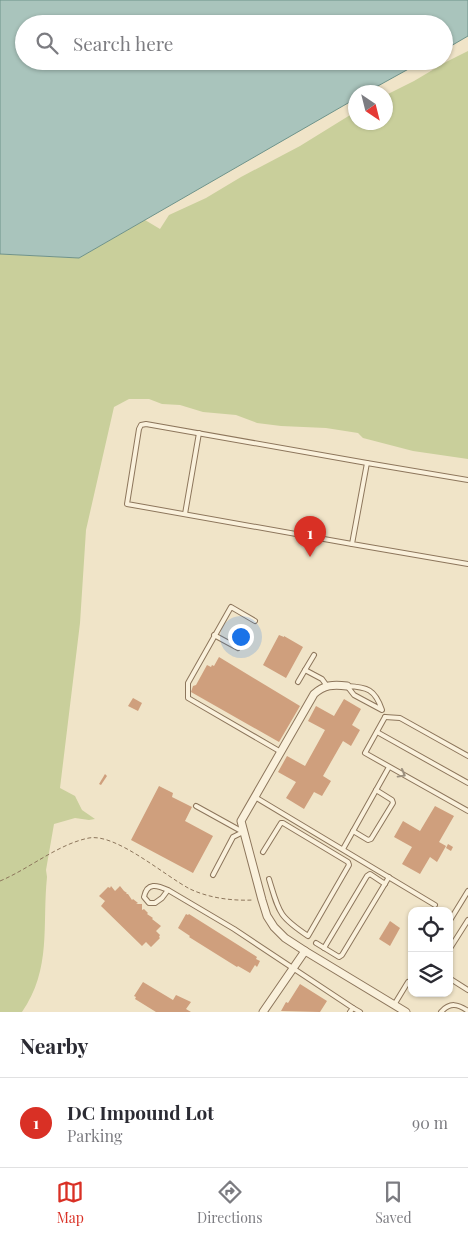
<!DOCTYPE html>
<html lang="en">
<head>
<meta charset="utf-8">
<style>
  body { margin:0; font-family:"Playfair Display",serif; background:#f7f7f7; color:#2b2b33 }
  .controls { position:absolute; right:15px; bottom:15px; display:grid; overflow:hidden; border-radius:10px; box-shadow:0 1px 4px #0004 }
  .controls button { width:45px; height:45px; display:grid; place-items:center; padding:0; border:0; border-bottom:1px solid #e1e1e2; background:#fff; color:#2b2b33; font:25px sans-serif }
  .compass { position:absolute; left:348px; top:85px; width:45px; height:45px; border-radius:50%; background:#fff; box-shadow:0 1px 4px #0004; rotate:145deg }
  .you { position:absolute; left:240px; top:636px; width:18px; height:18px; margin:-12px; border:4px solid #fff; border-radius:50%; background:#1a73e8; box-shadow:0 0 0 8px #1a73e833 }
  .badge { display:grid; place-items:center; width:32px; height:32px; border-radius:50%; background:#d93025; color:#fff; font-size:16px; font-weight:700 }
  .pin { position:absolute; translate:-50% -41px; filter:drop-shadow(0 1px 2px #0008) }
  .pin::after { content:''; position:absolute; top:26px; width:18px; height:15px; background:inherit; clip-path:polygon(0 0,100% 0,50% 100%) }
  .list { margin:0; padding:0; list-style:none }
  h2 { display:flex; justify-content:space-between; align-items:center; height:65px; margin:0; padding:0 20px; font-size:21px }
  h2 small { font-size:16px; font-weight:400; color:#7c7c81 }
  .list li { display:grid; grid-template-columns:32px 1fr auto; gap:15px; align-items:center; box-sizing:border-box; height:90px; padding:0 20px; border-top:1px solid #e1e1e2 }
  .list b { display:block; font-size:19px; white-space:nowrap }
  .list p { margin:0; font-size:16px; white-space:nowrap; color:#7c7c81 }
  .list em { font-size:16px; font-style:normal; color:#7c7c81 }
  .icon { flex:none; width:28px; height:28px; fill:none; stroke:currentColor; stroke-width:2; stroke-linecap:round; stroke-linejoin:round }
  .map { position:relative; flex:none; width:468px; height:1012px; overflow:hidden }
  .search { position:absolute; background:#fff; box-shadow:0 1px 4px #0004; left:15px; right:15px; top:15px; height:55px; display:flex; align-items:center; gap:12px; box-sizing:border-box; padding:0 18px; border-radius:28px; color:#7c7c81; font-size:19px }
  .sheet { height:155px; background:#fff }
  nav { display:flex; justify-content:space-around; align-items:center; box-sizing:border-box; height:70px; border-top:1px solid #e1e1e2; background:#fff; font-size:14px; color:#7c7c81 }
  nav a { display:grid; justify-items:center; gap:2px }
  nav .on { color:#d93025 }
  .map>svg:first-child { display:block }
  .green { fill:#c9cf9b }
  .water { fill:#a9c4bc; stroke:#6f938a }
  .building { fill:#cf9f7d }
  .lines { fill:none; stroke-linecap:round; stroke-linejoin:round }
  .service-casing { stroke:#8d765c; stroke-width:6 }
  .minor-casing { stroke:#8d765c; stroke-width:9 }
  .path { stroke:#8d765c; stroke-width:1; stroke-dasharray:4 2.5; stroke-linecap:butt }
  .service { stroke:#faf1dc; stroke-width:4 }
  .minor { stroke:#faf1dc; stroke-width:7 }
  .oneway { stroke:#9c907e }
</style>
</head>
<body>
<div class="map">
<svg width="468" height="1012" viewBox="0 0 468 1012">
  <rect width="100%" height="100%" fill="#f0e4c8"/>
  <path class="green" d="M 468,51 L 468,459 L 413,451 L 363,438 L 358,433 L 326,428 L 281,426 L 257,423 L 236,415 L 203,412 L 180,405 L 162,404 L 149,399 L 129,399 L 114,407 L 86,530 L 80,623 L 60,788 L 75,796 L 82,810 L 95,819 L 89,820 L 75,818 L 54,824 L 46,870 L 47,877 C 42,925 52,969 22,1012 L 0,1012 L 0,254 L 79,258 L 145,220 L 160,229 L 169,215 L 206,198 L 241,177 L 300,146 L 355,112 L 356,122 L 386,122 L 386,95 L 414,81 L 446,62 Z"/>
  <path class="water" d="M 0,0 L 468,0 L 468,36 L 444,50 L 444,24 L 24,24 L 24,61 L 423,61 L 367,92 L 356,92 L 355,99 L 79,258 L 0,254 Z"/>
  <g class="building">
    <path d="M 279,635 L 284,637 L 284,636 L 303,647 L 286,678 L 263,665 Z"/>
    <path d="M 219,657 L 300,706 L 279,742 L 191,692 L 193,686 L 196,685 L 207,665 L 211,667 L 212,665 L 214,666 Z"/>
    <path d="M 133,698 L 142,703 L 138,711 L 128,706 Z"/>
    <path d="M 344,699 L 361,709 L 352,725 L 360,730 L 351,746 L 343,741 L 323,776 L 331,781 L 322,796 L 314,792 L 304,809 L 286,798 L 296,782 L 278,772 L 287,756 L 305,766 L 325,730 L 308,721 L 316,706 L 334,716 Z"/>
    <path d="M 105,774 L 107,776 L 101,785 L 99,784 Z"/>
    <path d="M 159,786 L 173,793 L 172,797 L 192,807 L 185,821 L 213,836 L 193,873 L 131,840 Z"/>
    <path d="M 435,806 L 454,816 L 439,842 L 446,846 L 437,862 L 430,857 L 420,874 L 402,864 L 412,847 L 394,837 L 403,821 L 420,831 Z"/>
    <path d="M 448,844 L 453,847 L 451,851 L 446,848 Z"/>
    <path d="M 111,886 L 115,891 L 120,886 L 124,891 L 127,893 L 126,894 L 128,894 L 132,900 L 133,899 L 138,903 L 136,904 L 142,904 L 142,910 L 144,909 L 148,913 L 147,914 L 153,918 L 152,919 L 161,926 L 156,931 L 160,935 L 159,937 L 160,938 L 151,947 L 146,942 L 142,946 L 101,906 L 105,901 L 99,896 L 108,887 L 110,888 Z"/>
    <path d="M 186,914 L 188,915 L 189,914 L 257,957 L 256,959 L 260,961 L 257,967 L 255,965 L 250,973 L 238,966 L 237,967 L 189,937 L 190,936 L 178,928 Z"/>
    <path d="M 390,921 L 400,928 L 390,946 L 379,939 Z"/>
    <path d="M 143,982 L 173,1000 L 176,995 L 191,1002 L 186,1009 L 191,1012 L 156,1012 L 135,999 L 136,997 L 134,996 Z"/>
    <path d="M 300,984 L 327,1001 L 320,1012 L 281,1011 L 286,1002 L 288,1003 Z"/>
  </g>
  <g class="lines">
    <g class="service-casing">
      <g id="service">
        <path d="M 468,480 L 367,463 L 352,544 L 468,564"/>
        <path d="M 185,514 L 199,433"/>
        <path d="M 352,544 L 127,504 L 139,429 L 141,425 L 146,424 L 367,463"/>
        <path d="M 255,621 L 231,607 L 188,683 L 188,698 L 281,752"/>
        <path d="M 214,635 L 238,648"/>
        <path d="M 314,655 L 305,670 L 322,679 L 327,686"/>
        <path d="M 298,682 L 305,670"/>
        <path d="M 347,686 C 367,687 375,689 382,710 L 354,695 Z"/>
        <path d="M 385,717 L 365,753 L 468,811"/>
        <path d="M 385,717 L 400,718 L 468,756"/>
        <path d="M 377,732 L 468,783"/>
        <path d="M 255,797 L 435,905"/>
        <path d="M 196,806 L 243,832 L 233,837 L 213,875"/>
        <path d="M 353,831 L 368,840 L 371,839 L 393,803 L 392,800 L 376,790"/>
        <path d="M 343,849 L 389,767"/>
        <path d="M 263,852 L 281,823 L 283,823 L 348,862 L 349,865 L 308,936 C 278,916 279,912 269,879"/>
        <path d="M 168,890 L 162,898 L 155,903 L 149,903 L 144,897 C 147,882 157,885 168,890 L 234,929 L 353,1008 L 350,1012"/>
        <path d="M 449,922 L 468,891"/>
        <path d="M 316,943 L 339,957 L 342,955 L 389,877"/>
        <path d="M 324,948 L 367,876 L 370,874 L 385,884"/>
        <path d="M 449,950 L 468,920"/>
        <path d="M 449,978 L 468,990"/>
        <path d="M 394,1005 L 408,982"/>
        <path d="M 353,1008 L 360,1012"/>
        <path d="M 441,1012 C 450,1002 458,1004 468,1011"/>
      </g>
    </g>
    <g class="minor-casing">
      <g id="minor">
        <path d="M 347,686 C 333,684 324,685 314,694 L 241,821 L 262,900 L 267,916 L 274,927 L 285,938 L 305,951 L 406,1012"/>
        <path d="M 263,1012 L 305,951"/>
      </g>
    </g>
    <path class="path" d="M 0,881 C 29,869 58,844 89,838 C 116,833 165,876 190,889 C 209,898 232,901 253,900"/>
    <use href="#service" class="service"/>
    <use href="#minor" class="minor"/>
  </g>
  <defs><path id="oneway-chevron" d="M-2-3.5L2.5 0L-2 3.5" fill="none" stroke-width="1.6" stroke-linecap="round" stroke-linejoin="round" transform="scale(1.25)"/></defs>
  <use class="oneway" href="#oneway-chevron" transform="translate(402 774) rotate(29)"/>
</svg>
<div class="controls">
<button><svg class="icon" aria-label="locate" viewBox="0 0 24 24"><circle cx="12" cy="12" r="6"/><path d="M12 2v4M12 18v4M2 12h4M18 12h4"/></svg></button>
<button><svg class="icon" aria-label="layers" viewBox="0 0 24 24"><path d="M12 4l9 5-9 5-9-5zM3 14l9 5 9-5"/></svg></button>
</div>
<svg class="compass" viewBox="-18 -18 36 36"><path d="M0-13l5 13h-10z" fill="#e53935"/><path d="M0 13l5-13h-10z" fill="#7c7c81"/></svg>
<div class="you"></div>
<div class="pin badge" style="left:310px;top:557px">1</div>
<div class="search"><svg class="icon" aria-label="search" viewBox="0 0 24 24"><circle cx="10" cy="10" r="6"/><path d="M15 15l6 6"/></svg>Search here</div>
</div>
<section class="sheet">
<h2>Nearby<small></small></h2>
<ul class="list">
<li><span class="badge">1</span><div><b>DC Impound Lot</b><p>Parking</p></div><em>90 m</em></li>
</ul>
</section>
<nav>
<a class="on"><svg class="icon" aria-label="map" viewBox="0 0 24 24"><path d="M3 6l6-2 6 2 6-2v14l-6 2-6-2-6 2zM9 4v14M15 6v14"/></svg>Map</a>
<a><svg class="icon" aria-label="directions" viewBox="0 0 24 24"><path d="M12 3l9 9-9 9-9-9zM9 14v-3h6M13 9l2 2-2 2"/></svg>Directions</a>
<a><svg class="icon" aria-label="saved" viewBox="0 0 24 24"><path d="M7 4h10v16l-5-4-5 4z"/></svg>Saved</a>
</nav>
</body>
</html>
